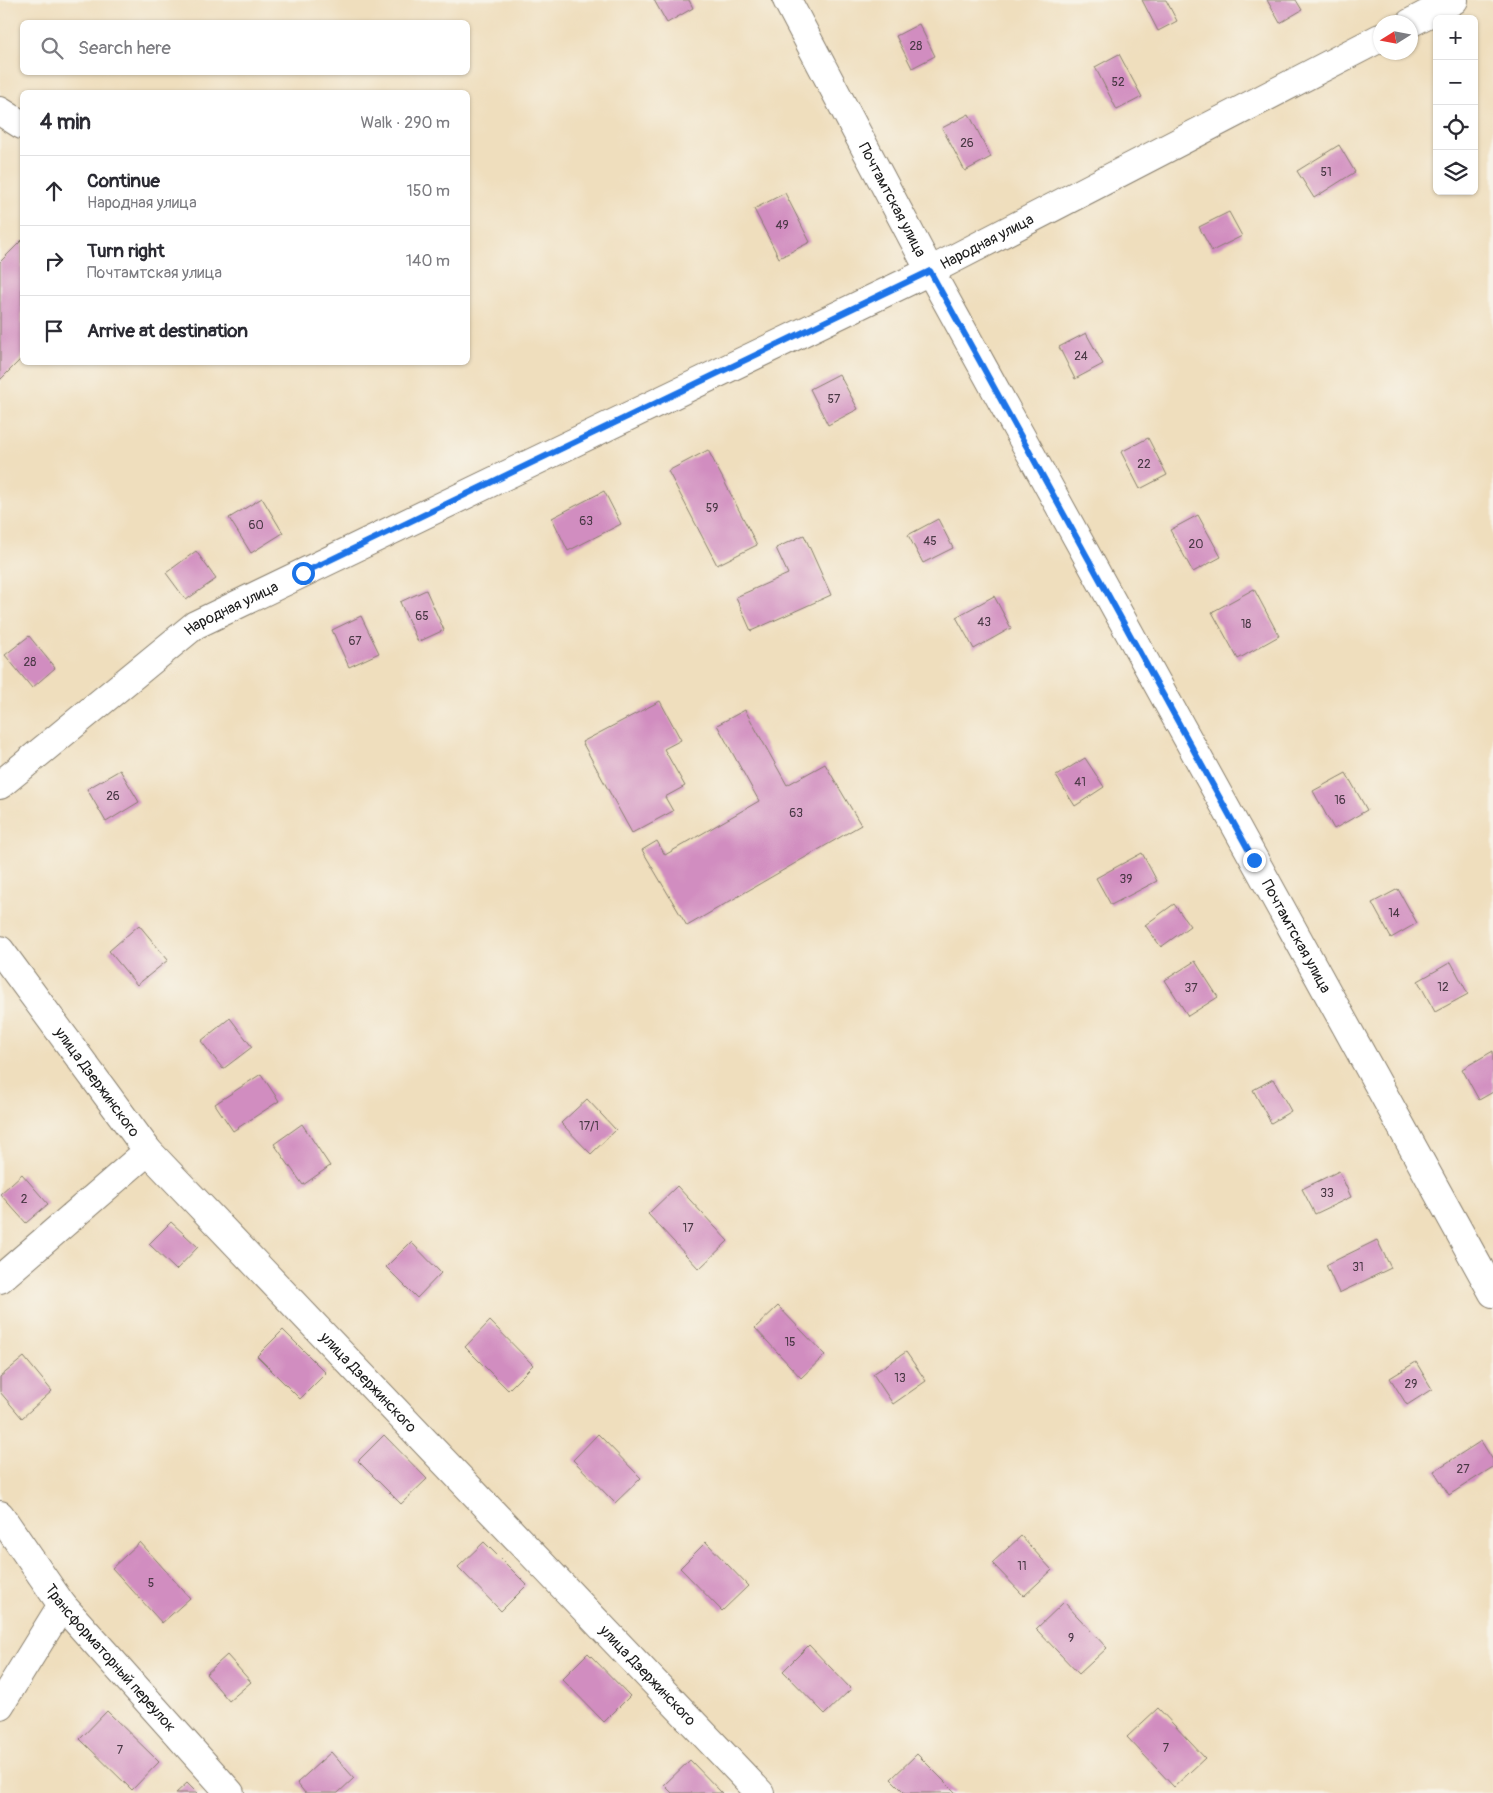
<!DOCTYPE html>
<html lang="en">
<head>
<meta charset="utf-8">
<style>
  body { margin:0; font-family:Pangolin,sans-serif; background:#f2f2f3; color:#2b2b33 }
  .controls { position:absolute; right:15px; top:15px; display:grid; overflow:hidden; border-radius:8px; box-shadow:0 1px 4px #0004 }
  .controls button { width:45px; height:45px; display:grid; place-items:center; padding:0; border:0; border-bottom:1px solid #e1e1e2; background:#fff; color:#2b2b33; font:25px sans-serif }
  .compass { position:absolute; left:1373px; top:15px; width:45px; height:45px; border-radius:50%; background:#fff; box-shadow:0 1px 4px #0004; rotate:259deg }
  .stop { position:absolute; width:15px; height:15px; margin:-11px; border:4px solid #1a73e8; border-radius:50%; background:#fff }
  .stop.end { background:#1a73e8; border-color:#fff; box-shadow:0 1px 5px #0008 }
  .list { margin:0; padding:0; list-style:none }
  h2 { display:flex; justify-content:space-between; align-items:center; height:65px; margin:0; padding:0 20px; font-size:21px }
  h2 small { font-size:16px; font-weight:400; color:#7c7c81 }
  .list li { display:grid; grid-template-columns:32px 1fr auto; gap:15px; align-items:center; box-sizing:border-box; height:70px; padding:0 20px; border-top:1px solid #e1e1e2 }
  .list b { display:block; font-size:19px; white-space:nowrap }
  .list p { margin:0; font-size:16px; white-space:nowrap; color:#7c7c81 }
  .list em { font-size:16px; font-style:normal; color:#7c7c81 }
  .icon { flex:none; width:28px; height:28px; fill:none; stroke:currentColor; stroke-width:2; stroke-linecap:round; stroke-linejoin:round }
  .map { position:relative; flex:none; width:1493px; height:1793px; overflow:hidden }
  .search { position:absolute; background:#fff; box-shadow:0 1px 4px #0004; left:20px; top:20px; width:450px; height:55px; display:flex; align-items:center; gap:12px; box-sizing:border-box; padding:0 18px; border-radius:8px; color:#7c7c81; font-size:19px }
  .panel { position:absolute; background:#fff; box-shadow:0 1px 4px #0004; left:20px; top:90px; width:450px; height:275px; border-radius:8px }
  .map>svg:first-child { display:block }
  .building { fill:#d18dc0 }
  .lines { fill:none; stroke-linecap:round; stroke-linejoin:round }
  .minor-casing { stroke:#867d6c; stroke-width:30 }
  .minor { stroke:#fff; stroke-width:28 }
  .route { stroke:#1a73e8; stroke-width:6 }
  .labels { text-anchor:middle; stroke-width:4; stroke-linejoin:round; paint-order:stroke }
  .number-label { font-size:12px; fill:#493845 }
  .street-label { font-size:15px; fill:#1c1c1c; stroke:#f7f3e8 }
</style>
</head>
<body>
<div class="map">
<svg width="1493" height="1793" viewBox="0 0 1493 1793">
  <rect width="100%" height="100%" fill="#f7f3e8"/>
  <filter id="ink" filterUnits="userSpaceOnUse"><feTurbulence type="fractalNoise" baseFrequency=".02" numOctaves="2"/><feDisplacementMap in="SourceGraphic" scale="10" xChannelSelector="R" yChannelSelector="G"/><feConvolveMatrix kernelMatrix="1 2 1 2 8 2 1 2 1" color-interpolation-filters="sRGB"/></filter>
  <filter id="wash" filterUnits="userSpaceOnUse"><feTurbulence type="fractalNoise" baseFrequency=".0096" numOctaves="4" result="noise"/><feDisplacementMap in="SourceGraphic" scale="20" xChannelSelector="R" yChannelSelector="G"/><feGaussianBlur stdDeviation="1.12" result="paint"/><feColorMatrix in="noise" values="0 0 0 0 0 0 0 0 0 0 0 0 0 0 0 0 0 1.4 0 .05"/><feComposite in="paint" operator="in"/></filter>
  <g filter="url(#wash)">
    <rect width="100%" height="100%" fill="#efdebd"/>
    <g id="blocks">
      <g class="building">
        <path d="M 654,0 L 689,0 L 693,8 L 667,23 Z"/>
        <path d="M 1142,0 L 1166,0 L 1177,21 L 1158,31 Z"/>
        <path d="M 1267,0 L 1296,0 L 1302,10 L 1280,23 Z"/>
        <path d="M 919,24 L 935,56 L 912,68 L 896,36 Z"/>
        <path d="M 1119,54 L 1142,97 L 1117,110 L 1095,67 Z"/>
        <path d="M 969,114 L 991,157 L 965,171 L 942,128 Z"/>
        <path d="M 1339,145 L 1355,172 L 1314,198 L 1297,171 Z"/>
        <path d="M 785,193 L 810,242 L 779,258 L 754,209 Z"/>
        <path d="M 1229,212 L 1242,236 L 1212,251 L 1199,227 Z"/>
        <path d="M 22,240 L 22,358 L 0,380 L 0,262 Z"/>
        <path d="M 1086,333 L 1103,364 L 1075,379 L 1059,347 Z"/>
        <path d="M 839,374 L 858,409 L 828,425 L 810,389 Z"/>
        <path d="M 1148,438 L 1167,475 L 1140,489 L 1121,452 Z"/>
        <path d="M 708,450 L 757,545 L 717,565 L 668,471 Z"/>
        <path d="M 604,491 L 621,524 L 568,551 L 552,518 Z"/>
        <path d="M 262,498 L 283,533 L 251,553 L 229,518 Z"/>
        <path d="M 1198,515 L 1221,557 L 1193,572 L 1170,530 Z"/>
        <path d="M 938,519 L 953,548 L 923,563 L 908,535 Z"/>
        <path d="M 804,535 L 831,595 L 751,631 L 736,597 L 788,574 L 776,548 Z"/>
        <path d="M 196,551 L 216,579 L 186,600 L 166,573 Z"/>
        <path d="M 1254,589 L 1279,636 L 1238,659 L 1212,612 Z"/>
        <path d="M 426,590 L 444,630 L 418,642 L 400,602 Z"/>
        <path d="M 994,596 L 1011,628 L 974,649 L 956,617 Z"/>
        <path d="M 361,616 L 379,653 L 349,667 L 332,630 Z"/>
        <path d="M 29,636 L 55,668 L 32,688 L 5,655 Z"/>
        <path d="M 660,701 L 681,740 L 664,749 L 685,786 L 665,797 L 673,811 L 632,833 L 582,742 Z"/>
        <path d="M 745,710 L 787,785 L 825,764 L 861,825 L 687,926 L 642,850 L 657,841 L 665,855 L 759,801 L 717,725 Z"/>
        <path d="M 1085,758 L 1104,787 L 1075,806 L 1056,776 Z"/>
        <path d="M 120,770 L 139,802 L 106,822 L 87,789 Z"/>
        <path d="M 1346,773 L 1367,810 L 1334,829 L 1313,791 Z"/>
        <path d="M 1142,853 L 1157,881 L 1111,905 L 1096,878 Z"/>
        <path d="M 1398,889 L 1417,923 L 1391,938 L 1372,903 Z"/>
        <path d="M 1174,904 L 1190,926 L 1161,947 L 1145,925 Z"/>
        <path d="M 139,925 L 168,960 L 137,985 L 109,951 Z"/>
        <path d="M 1195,961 L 1218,997 L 1188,1016 L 1165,980 Z"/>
        <path d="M 1451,962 L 1468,994 L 1435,1012 L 1418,981 Z"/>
        <path d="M 230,1018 L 252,1047 L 223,1069 L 201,1041 Z"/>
        <path d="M 1493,1051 L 1493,1092 L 1479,1100 L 1462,1069 Z"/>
        <path d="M 261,1074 L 279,1101 L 233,1131 L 215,1104 Z"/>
        <path d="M 1273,1079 L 1291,1111 L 1271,1123 L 1253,1090 Z"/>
        <path d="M 587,1099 L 616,1130 L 591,1154 L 561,1123 Z"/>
        <path d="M 302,1124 L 330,1166 L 303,1185 L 274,1144 Z"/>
        <path d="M 1339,1171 L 1351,1197 L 1315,1214 L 1302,1189 Z"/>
        <path d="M 22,1174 L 48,1204 L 26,1223 L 0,1194 Z"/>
        <path d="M 677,1186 L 728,1241 L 699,1269 L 648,1214 Z"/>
        <path d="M 171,1222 L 198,1247 L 176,1270 L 149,1244 Z"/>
        <path d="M 1377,1240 L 1391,1268 L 1339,1293 L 1326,1265 Z"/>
        <path d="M 411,1242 L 441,1273 L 417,1298 L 386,1267 Z"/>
        <path d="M 778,1306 L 825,1355 L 801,1378 L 755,1328 Z"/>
        <path d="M 490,1321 L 533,1365 L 508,1390 L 465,1347 Z"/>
        <path d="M 283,1330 L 326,1373 L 300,1399 L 257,1356 Z"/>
        <path d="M 906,1352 L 926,1381 L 893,1404 L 873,1374 Z"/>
        <path d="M 24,1357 L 52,1391 L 22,1418 L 0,1392 L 0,1377 Z"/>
        <path d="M 1416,1362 L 1432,1389 L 1407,1405 L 1390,1378 Z"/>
        <path d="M 598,1434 L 641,1478 L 615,1503 L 573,1460 Z"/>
        <path d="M 384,1435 L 427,1479 L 401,1504 L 358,1461 Z"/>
        <path d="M 1481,1441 L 1493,1460 L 1493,1467 L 1449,1495 L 1434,1471 Z"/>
        <path d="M 1021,1536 L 1052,1570 L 1024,1596 L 992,1563 Z"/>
        <path d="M 140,1542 L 190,1598 L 162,1623 L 112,1568 Z"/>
        <path d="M 484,1542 L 527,1585 L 501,1611 L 458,1567 Z"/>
        <path d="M 706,1542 L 748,1586 L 722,1611 L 680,1568 Z"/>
        <path d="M 1064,1602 L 1107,1648 L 1079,1674 L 1036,1629 Z"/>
        <path d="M 809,1645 L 851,1689 L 825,1714 L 783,1671 Z"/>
        <path d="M 588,1653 L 630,1696 L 604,1722 L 562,1679 Z"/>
        <path d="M 227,1655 L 251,1682 L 229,1701 L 206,1674 Z"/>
        <path d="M 1158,1708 L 1205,1758 L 1174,1787 L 1127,1737 Z"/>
        <path d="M 107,1711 L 159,1762 L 132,1790 L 80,1739 Z"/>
        <path d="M 331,1752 L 354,1778 L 338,1793 L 305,1793 L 297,1783 Z"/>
        <path d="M 917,1754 L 956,1793 L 905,1793 L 891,1779 Z"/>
        <path d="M 690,1760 L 722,1793 L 672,1793 L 664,1785 Z"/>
        <path d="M 187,1783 L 197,1793 L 176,1793 Z"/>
      </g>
    </g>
  </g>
  <g filter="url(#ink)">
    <use href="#blocks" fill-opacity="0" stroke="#867d6c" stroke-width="1"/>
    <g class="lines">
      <g class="minor-casing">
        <g id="minor">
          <path id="s1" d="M 787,0 L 930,271 L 1493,1293"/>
          <path d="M 1410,23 L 1454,0"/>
          <path d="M 0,111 L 22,125"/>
          <path id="s2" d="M 0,785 L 195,625 L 930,271 L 1380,38"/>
          <path id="s3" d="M 0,950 L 148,1151 L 760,1793"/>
          <path d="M 0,1279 L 148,1151"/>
          <path id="s4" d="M 0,1515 L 62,1605 L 230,1793"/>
          <path d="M 0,1705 L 62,1605"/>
        </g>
      </g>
      <use href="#minor" class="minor"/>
    </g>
  </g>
  <g class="lines" filter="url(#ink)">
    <path class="route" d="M 303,573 L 930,271 L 1254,860"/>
  </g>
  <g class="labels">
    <g class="number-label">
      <text x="916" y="50">28</text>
      <text x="1118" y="86">52</text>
      <text x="967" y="147">26</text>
      <text x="1326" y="176">51</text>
      <text x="782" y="229">49</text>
      <text x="1081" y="360">24</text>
      <text x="834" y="403">57</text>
      <text x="1144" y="468">22</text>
      <text x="712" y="512">59</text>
      <text x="586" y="525">63</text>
      <text x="256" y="529">60</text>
      <text x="930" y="545">45</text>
      <text x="1196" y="548">20</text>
      <text x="422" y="620">65</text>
      <text x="984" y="626">43</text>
      <text x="1246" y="628">18</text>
      <text x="355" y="645">67</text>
      <text x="30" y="666">28</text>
      <text x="1080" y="786">41</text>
      <text x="113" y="800">26</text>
      <text x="1340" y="804">16</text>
      <text x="796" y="817">63</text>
      <text x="1126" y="883">39</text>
      <text x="1394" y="917">14</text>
      <text x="1443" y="991">12</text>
      <text x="1191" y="992">37</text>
      <text x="589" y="1130">17/1</text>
      <text x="1327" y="1197">33</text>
      <text x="24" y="1203">2</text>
      <text x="688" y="1232">17</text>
      <text x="1358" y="1271">31</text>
      <text x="790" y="1346">15</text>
      <text x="900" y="1382">13</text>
      <text x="1411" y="1388">29</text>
      <text x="1463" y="1473">27</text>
      <text x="1022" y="1570">11</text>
      <text x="151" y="1587">5</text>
      <text x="1071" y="1642">9</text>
      <text x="1166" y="1752">7</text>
      <text x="120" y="1754">7</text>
    </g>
    <g class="street-label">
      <text dy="5" stroke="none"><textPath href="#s1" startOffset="226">Почтамтская улица</textPath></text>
      <text dy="5" stroke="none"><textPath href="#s2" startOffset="1132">Народная улица</textPath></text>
      <text dy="5" stroke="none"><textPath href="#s2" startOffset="292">Народная улица</textPath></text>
      <text dy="5" stroke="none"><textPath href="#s1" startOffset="1066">Почтамтская улица</textPath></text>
      <text dy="5" stroke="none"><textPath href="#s3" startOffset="164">улица Дзержинского</textPath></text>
      <text dy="5" stroke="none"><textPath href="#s3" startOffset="569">улица Дзержинского</textPath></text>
      <text dy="5" stroke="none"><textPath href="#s4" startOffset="181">Трансформаторный переулок</textPath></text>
      <text dy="5" stroke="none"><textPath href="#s3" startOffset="974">улица Дзержинского</textPath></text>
    </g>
  </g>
</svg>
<div class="controls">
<button>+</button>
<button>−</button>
<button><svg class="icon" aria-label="locate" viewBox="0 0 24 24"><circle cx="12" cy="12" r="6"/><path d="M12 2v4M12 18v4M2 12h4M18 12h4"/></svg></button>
<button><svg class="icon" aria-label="layers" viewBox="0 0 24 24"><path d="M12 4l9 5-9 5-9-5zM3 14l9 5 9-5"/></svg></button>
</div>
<svg class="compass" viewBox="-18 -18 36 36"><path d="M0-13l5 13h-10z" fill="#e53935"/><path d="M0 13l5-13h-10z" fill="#7c7c81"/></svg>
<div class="stop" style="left:303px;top:573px"></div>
<div class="stop end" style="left:1254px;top:860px"></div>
<div class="search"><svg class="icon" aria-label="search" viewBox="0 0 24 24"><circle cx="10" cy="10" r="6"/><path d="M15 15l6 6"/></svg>Search here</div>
<section class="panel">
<h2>4 min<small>Walk · 290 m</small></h2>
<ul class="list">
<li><svg class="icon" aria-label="ahead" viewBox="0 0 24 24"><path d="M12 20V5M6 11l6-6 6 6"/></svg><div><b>Continue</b><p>Народная улица</p></div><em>150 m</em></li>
<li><svg class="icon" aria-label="right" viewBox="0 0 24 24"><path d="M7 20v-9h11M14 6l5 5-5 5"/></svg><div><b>Turn right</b><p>Почтамтская улица</p></div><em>140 m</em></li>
<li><svg class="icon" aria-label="arrive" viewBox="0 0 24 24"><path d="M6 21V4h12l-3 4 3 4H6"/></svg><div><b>Arrive at destination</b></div></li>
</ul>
</section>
</div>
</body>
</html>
